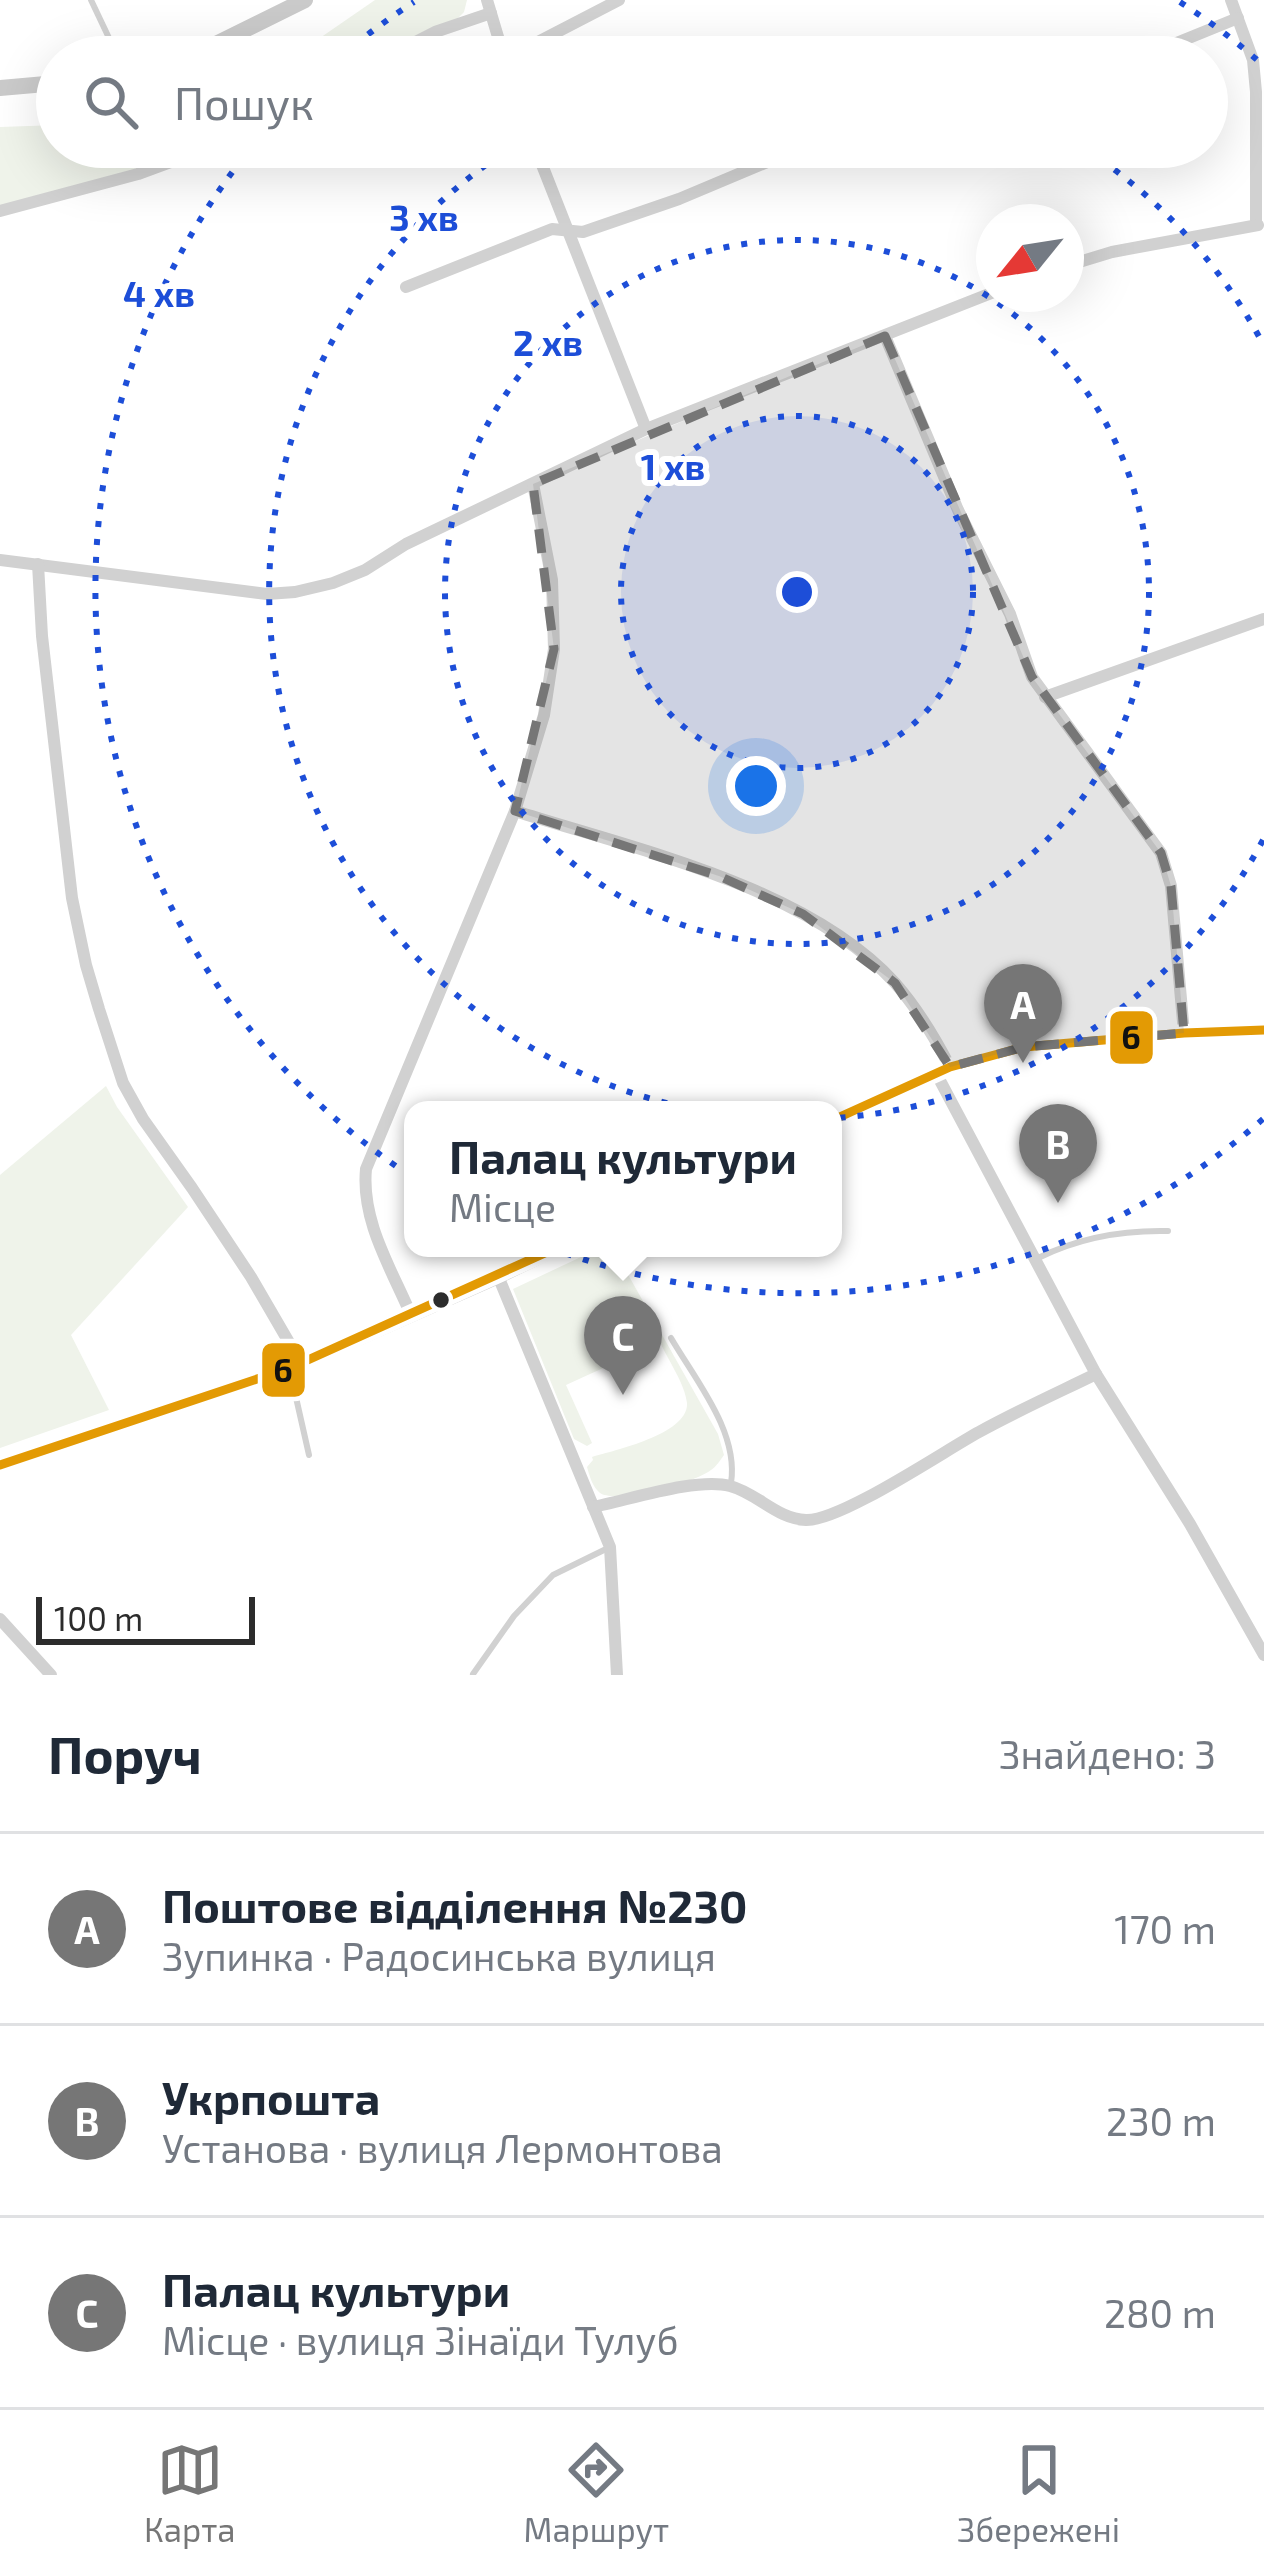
<!DOCTYPE html>
<html lang="uk">
<head>
<meta charset="utf-8">
<style>
  body { margin:0; font-family:"Exo 2",sans-serif; background:#f6f6f7; color:#1f2937 }
  .compass { position:absolute; left:976px; top:204px; width:108px; height:108px; border-radius:50%; background:#fff; box-shadow:0 12px 48px #0002; rotate:240deg }
  .scale { position:absolute; left:36px; bottom:30px; width:219px; box-sizing:border-box; padding-left:12px; border:6px solid #2c2c2c; border-top:0; font-size:33px; line-height:42px; white-space:nowrap; color:#2c2c2c; -webkit-text-stroke:9px #fff; paint-order:stroke }
  .you { position:absolute; left:756px; top:786px; width:42px; height:42px; margin:-30px; border:9px solid #fff; border-radius:50%; background:#1a73e8; box-shadow:0 0 0 18px #1a73e833 }
  .badge { display:grid; place-items:center; width:78px; height:78px; border-radius:50%; background:#767676; color:#fff; font-size:39px; font-weight:700 }
  .pin { position:absolute; translate:-50% -99px; filter:drop-shadow(0 3px 6px #0008) }
  .pin::after { content:''; position:absolute; top:63px; width:42px; height:36px; background:inherit; clip-path:polygon(0 0,100% 0,50% 100%) }
  .popup { position:absolute; left:404px; top:1101px; width:438px; height:156px; box-sizing:border-box; display:grid; place-content:center; border-radius:24px; background:#fff; filter:drop-shadow(0 3px 9px #0005); font-size:39px; white-space:nowrap; color:#747a83 }
  .popup b { font-size:45px; color:#1f2937 }
  .popup::after { content:''; position:absolute; left:50%; top:100%; margin-left:-24px; border:24px solid transparent; border-top-color:#fff }
  .list { margin:0; padding:0; list-style:none }
  h2 { display:flex; justify-content:space-between; align-items:center; height:156px; margin:0; padding:0 48px; font-size:51px }
  h2 small { font-size:39px; font-weight:400; color:#747a83 }
  .list li { display:grid; grid-template-columns:78px 1fr auto; gap:36px; align-items:center; box-sizing:border-box; height:192px; padding:0 48px; border-top:3px solid #e0e1e3 }
  .list b { display:block; font-size:45px; white-space:nowrap }
  .list p { margin:0; font-size:39px; white-space:nowrap; color:#747a83 }
  .list em { font-size:39px; font-style:normal; color:#747a83 }
  .icon { flex:none; width:66px; height:66px; fill:none; stroke:currentColor; stroke-width:2; stroke-linecap:round; stroke-linejoin:round }
  .map { position:relative; flex:none; width:1264px; height:1675px; overflow:hidden }
  .search { position:absolute; background:#fff; box-shadow:0 12px 48px #0002; left:36px; right:36px; top:36px; height:132px; display:flex; align-items:center; gap:30px; box-sizing:border-box; padding:0 42px; border-radius:66px; color:#747a83; font-size:45px }
  .sheet { height:732px; background:#fff }
  nav { display:flex; justify-content:space-around; align-items:center; box-sizing:border-box; height:168px; border-top:3px solid #e0e1e3; background:#fff; font-size:33px; color:#747a83 }
  nav a { display:grid; justify-items:center; gap:6px }
  nav .on { color:#767676 }
  .map>svg:first-child { display:block }
  .green { fill:#eff3ea }
  .lines { fill:none; stroke-linecap:round; stroke-linejoin:round }
  .lane { stroke:#d1d1d1; stroke-width:6 }
  .street { stroke:#d1d1d1; stroke-width:12 }
  .secondary { stroke:#cacaca; stroke-width:16 }
  .bus-1-casing { stroke:#fff; stroke-width:18 }
  .bus-1 { stroke:#e39a04; stroke-width:9 }
  .marked { fill:#767676; fill-opacity:0.2; stroke:#767676; stroke-width:9; stroke-dasharray:24 15; stroke-linejoin:round }
  .ring { fill:none; stroke:#1d4ed8; stroke-width:6; stroke-dasharray:6 12 }
  .bus-dot { fill:#2c2c2c; stroke:#fff; stroke-width:4.5 }
  .centre { fill:#1d4ed8; stroke:#fff; stroke-width:6 }
  .ring-label { font-size:36px; text-anchor:middle; font-weight:bold; fill:#1d4ed8; stroke:#fff; stroke-width:12; stroke-linejoin:round; paint-order:stroke }
  .line-badge { stroke:#fff; stroke-width:4.5 }
  .pale-badge-label { font-size:33px; text-anchor:middle; font-weight:bold; fill:#111 }
</style>
</head>
<body>
<div class="map">
<svg width="1264" height="1675" viewBox="0 0 1264 1675">
  <rect width="100%" height="100%" fill="#fff"/>
  <g class="green">
    <path d="M 375,0 L 467,0 L 464,12 L 457,19 L 382,57 L 284,57 L 317,40 Z"/>
    <path d="M 57,125 L 57,147 L 202,147 L 137,171 L 0,208 L 0,127 Z"/>
    <path d="M 106,1086 L 117,1107 L 188,1207 L 71,1335 L 109,1410 L 0,1448 L 0,1175 Z"/>
    <path d="M 600,1248 L 613,1248 L 718,1434 L 724,1455 C 720,1460 717,1466 711,1470 C 695,1483 616,1504 600,1493 C 592,1486 590,1477 587,1467 L 593,1460 L 592,1457 C 615,1450 689,1434 687,1403 C 685,1384 668,1360 660,1342 L 566,1385 L 592,1443 L 587,1446 L 574,1439 L 513,1289 Z"/>
  </g>
  <g class="lines">
    <g class="lane">
      <path d="M 91,0 L 118,57"/>
      <path d="M 1038,1258 C 1078,1238 1124,1230 1168,1231"/>
      <path d="M 671,1338 C 696,1381 739,1432 731,1483"/>
      <path d="M 290,1371 L 309,1455"/>
      <path d="M 473,1674 L 514,1616 L 553,1575 L 606,1549"/>
    </g>
    <g class="street">
      <path d="M 487,0 L 504,57"/>
      <path d="M 1231,0 L 1253,60 L 1256,92 L 1256,225"/>
      <path d="M 386,57 L 435,32 L 491,13"/>
      <path d="M 509,57 L 619,0"/>
      <path d="M 1142,57 L 1238,18"/>
      <path d="M 535,147 L 646,429"/>
      <path d="M 0,211 L 138,174 L 211,147"/>
      <path d="M 1066,266 L 1112,252 L 1258,225"/>
      <path d="M 406,287 L 552,229 L 583,232 L 679,199 L 803,147"/>
      <path d="M 885,336 L 958,510 L 1010,614 L 1032,677 L 1161,853 L 1171,886 L 1184,1033"/>
      <path d="M 0,560 L 267,594 L 295,592 L 333,583 L 365,570 L 406,544 L 646,429 L 994,292"/>
      <path d="M 38,564 L 42,636 L 72,898 L 86,965 L 99,1009 L 123,1083 L 143,1119 L 192,1188 L 251,1277 L 301,1363"/>
      <path d="M 1045,697 L 1264,619"/>
      <path d="M 515,811 C 635,849 808,887 895,983 C 917,1008 935,1038 950,1067"/>
      <path d="M 936,1073 L 1096,1374 L 1190,1524 L 1264,1655"/>
      <path d="M 498,1276 L 610,1547 L 617,1675"/>
      <path d="M 411,1315 C 391,1268 361,1221 366,1169 L 515,811 L 544,715 L 554,649 L 552,580 L 533,484"/>
      <path d="M 593,1507 C 629,1500 697,1477 730,1486 C 757,1493 777,1519 806,1520 C 841,1521 944,1451 979,1432 C 1017,1411 1057,1393 1096,1374"/>
      <path d="M 0,1619 L 51,1675"/>
    </g>
    <g class="secondary">
      <path d="M 175,57 L 214,45 L 305,0"/>
      <path d="M 0,88 L 57,83"/>
      <path d="M 833,1120 L 950,1067 L 1024,1047 L 1184,1033 L 1264,1030"/>
      <path d="M 0,1465 L 290,1368 L 498,1276 L 556,1248"/>
    </g>
    <g class="bus-1-casing">
      <g id="bus-1">
        <path d="M 833,1120 L 950,1067 L 1024,1047 L 1184,1033 L 1264,1030"/>
        <path d="M 0,1465 L 290,1368 L 556,1248"/>
      </g>
    </g>
    <use href="#bus-1" class="bus-1"/>
  </g>
  <path class="marked" d="M 885,336 L 1032,677 L 1161,853 L 1171,886 L 1184,1033 L 1024,1047 L 950,1067 L 895,983 L 803,914 L 719,876 L 515,811 L 554,649 L 533,484 Z"/>
  <circle cx="797" cy="592" r="176" fill="#1d4ed8" fill-opacity=".12"/>
  <g class="ring">
    <circle cx="797" cy="592" r="176"/>
    <circle cx="797" cy="592" r="352"/>
    <path d="M1263 840A528 528 0 1 1 509 149M1085 149A528 528 0 0 1 1263 344"/>
    <path d="M1263 1119A704 704 0 0 1 250 149M340 57A704 704 0 0 1 414 2M1180 2A704 704 0 0 1 1263 65"/>
  </g>
  <circle class="bus-dot" cx="441" cy="1300" r="10"/>
  <circle cx="797" cy="592" r="18" class="centre"/>
  <g class="ring-label">
    <text x="424" y="231">3 хв</text>
    <text x="159" y="307">4 хв</text>
    <text x="548" y="356">2 хв</text>
    <text x="673" y="480">1 хв</text>
  </g>
  <g class="line-badge">
    <rect x="1108" y="1009" width="47" height="57" rx="12" fill="#e39a04"/>
    <rect x="260" y="1341" width="47" height="58" rx="12" fill="#e39a04"/>
  </g>
  <g class="pale-badge-label">
    <text x="1131" y="1049">6</text>
    <text x="283" y="1382">6</text>
  </g>
</svg>
<svg class="compass" viewBox="-18 -18 36 36"><path d="M0-13l5 13h-10z" fill="#e53935"/><path d="M0 13l5-13h-10z" fill="#747a83"/></svg>
<div class="scale">100 m</div>
<div class="you"></div>
<div class="pin badge" style="left:1023px;top:1063px">A</div>
<div class="pin badge" style="left:1058px;top:1203px">B</div>
<div class="pin badge" style="left:623px;top:1395px">C</div>
<div class="popup"><b>Палац культури</b>Місце</div>
<div class="search"><svg class="icon" aria-label="search" viewBox="0 0 24 24"><circle cx="10" cy="10" r="6"/><path d="M15 15l6 6"/></svg>Пошук</div>
</div>
<section class="sheet">
<h2>Поруч<small>Знайдено: 3</small></h2>
<ul class="list">
<li><span class="badge">A</span><div><b>Поштове відділення №230</b><p>Зупинка · Радосинська вулиця</p></div><em>170 m</em></li>
<li><span class="badge">B</span><div><b>Укрпошта</b><p>Установа · вулиця Лермонтова</p></div><em>230 m</em></li>
<li><span class="badge">C</span><div><b>Палац культури</b><p>Місце · вулиця Зінаїди Тулуб</p></div><em>280 m</em></li>
</ul>
</section>
<nav>
<a class="on"><svg class="icon" aria-label="map" viewBox="0 0 24 24"><path d="M3 6l6-2 6 2 6-2v14l-6 2-6-2-6 2zM9 4v14M15 6v14"/></svg>Карта</a>
<a><svg class="icon" aria-label="directions" viewBox="0 0 24 24"><path d="M12 3l9 9-9 9-9-9zM9 14v-3h6M13 9l2 2-2 2"/></svg>Маршрут</a>
<a><svg class="icon" aria-label="saved" viewBox="0 0 24 24"><path d="M7 4h10v16l-5-4-5 4z"/></svg>Збережені</a>
</nav>
</body>
</html>
